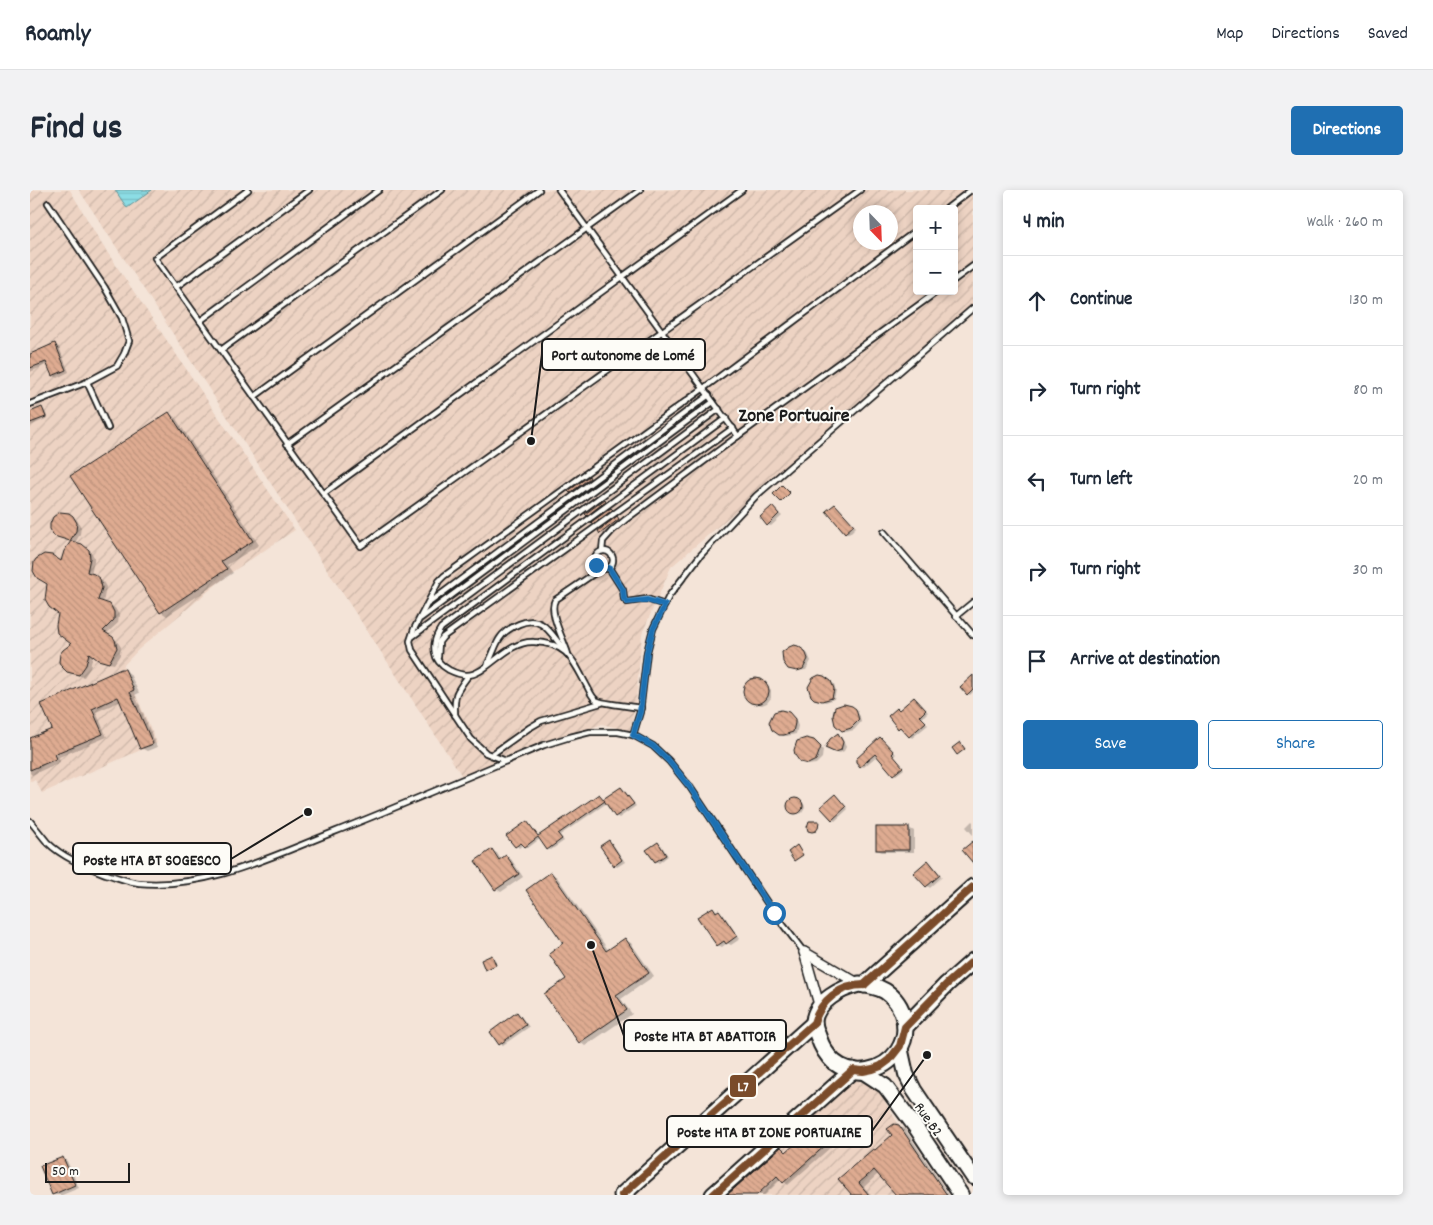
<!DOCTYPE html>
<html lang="en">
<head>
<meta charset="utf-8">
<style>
  body { margin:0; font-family:Dekko,sans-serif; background:#f2f2f3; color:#1f2937 }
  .controls { position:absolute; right:15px; top:15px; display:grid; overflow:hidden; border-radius:5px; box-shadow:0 2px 8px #0003 }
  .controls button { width:45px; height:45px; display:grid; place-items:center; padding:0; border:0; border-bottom:1px solid #e0e1e3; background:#fff; color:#1f2937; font:25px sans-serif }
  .compass { position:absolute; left:823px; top:15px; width:45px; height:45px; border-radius:50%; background:#fff; box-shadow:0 2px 8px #0003; rotate:157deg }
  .scale { position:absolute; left:15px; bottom:12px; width:85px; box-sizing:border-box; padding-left:5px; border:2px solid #1c1c1c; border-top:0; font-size:14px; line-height:18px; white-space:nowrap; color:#1c1c1c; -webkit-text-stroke:4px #fdfcf7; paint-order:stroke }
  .stop { position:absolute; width:15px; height:15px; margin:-11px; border:4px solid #1f6fb2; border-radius:50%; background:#fff }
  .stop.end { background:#1f6fb2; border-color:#fff; box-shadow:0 1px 5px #0008 }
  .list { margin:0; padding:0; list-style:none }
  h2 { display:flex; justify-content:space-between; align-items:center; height:65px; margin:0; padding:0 20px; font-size:21px }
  h2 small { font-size:16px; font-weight:400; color:#747a83 }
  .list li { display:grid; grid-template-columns:32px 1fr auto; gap:15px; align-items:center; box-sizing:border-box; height:90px; padding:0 20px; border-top:1px solid #e0e1e3 }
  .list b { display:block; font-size:19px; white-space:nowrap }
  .list em { font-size:16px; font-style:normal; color:#747a83 }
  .actions { display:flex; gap:10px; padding:15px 20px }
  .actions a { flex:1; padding:11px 0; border:1px solid #1f6fb2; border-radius:5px; text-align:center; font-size:18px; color:#1f6fb2 }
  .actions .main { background:#1f6fb2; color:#fff }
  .icon { flex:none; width:28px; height:28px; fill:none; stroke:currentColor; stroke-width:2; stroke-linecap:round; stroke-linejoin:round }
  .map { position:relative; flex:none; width:943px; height:1005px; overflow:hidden; border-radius:5px }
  header { display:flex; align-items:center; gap:30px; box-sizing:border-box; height:70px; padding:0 25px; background:#fff; border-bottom:1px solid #e0e1e3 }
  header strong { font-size:24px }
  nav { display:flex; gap:28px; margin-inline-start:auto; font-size:18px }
  .intro { display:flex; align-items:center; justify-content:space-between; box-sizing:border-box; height:120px; padding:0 30px }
  h1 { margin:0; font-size:35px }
  .button { padding:12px 22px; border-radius:5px; background:#1f6fb2; color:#fff; font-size:18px; font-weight:700 }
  main { display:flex; gap:30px; padding:0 30px }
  aside { flex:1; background:#fff; border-radius:5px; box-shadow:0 2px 8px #0003 }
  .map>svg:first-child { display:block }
  .industrial { fill:url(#industrial-furrows); fill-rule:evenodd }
  .water { fill:url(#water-rules); stroke:#5f9095 }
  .shadow { fill:#0003 }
  .building { fill:url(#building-back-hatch); stroke:#1c1c1c }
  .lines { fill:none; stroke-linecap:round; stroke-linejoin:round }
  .service-casing { stroke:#1c1c1c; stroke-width:8 }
  .minor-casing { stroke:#1c1c1c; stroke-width:12 }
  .primary-casing { stroke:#1c1c1c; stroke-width:18 }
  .trunk-casing { stroke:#1c1c1c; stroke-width:19 }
  .service { stroke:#fdfcf7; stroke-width:4.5 }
  .minor { stroke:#fdfcf7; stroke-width:9 }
  .primary { stroke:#fdfcf7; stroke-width:14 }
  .trunk { stroke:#fdfcf7; stroke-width:15 }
  .bus-1-casing { stroke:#fdfcf7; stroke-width:11 }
  .bus-1 { stroke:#7a4b2a; stroke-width:8 }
  .route { stroke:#1f6fb2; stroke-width:6 }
  .labels { text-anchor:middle; stroke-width:4; stroke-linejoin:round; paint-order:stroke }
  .street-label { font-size:15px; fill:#1c1c1c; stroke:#fdfcf7 }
  .district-label { font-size:20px; font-weight:bold; fill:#1c1c1c; stroke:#fdfcf7 }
  .leader { fill:none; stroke:#1c1c1c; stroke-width:2 }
  .callout-dot { fill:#1c1c1c; stroke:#fdfcf7; stroke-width:2 }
  .callout { fill:#fdfcf7; stroke:#1c1c1c; stroke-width:2 }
  .callout-label { font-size:16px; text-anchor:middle; font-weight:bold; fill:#1c1c1c }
  .line-badge { stroke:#fdfcf7; stroke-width:2 }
  .badge-label { font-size:14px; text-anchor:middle; font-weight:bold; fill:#fff }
</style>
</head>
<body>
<header>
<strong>Roamly</strong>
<nav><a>Map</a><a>Directions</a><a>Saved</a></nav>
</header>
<div class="intro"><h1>Find us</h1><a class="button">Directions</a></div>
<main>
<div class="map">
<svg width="943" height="1005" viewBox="0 0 943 1005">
  <defs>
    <pattern id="industrial-furrows" width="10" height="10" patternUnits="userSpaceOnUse" patternTransform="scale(1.25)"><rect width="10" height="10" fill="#edd3c3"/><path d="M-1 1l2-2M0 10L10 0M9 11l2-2" fill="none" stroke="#cbb5a7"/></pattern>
    <pattern id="water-rules" width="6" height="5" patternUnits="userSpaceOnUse" patternTransform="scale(1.25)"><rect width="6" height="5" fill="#8cdde5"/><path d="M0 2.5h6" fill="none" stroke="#78bdc4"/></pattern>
    <pattern id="building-back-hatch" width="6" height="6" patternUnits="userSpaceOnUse" patternTransform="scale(1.25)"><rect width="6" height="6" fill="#deab91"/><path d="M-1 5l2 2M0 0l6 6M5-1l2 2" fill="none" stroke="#be937c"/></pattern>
  </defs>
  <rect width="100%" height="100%" fill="#f4e4d8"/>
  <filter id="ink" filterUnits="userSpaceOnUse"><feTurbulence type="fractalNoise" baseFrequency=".02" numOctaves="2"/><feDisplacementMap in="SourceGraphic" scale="10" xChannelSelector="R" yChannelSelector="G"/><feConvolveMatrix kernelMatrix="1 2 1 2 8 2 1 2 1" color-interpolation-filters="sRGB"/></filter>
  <g filter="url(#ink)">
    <g class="industrial">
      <path d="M 0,0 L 40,0 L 71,53 L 265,340 L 199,384 L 109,459 L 93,476 L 127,553 L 12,603 L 5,590 L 0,591 Z"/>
      <path d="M 49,0 L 85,0 L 97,18 L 122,0 L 943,0 L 943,117 L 641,377 L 612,444 L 606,511 L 600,541 L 572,534 L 432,586 ZM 887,19 L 924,19 L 924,101 L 887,101 ZM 831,22 L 861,22 L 861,52 L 831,52 Z"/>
      <path d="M 819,889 L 845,895 L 869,935 L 917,1005 L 690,1005 Z"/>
    </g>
    <path class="water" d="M 85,0 L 122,0 L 97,18 Z"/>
    <g class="shadow">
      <path d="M 25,155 L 29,157 L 39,182 L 27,188 L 23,185 L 18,174 L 0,182 L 0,165 Z"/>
      <path d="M 12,218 L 14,220 L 18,228 L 0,236 L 0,223 Z"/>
      <path d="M 139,223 L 145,227 L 229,355 L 197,375 L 203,383 L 137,426 L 131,422 Z"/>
      <path d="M 553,280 L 558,283 L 539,296 L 534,294 Z"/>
      <path d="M 559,288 L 564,291 L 545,305 L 541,302 Z"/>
      <path d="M 569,303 L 574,305 L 556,319 L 551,316 Z"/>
      <path d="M 575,310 L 580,313 L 562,328 L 557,325 Z"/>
      <path d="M 805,315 L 826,337 L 819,344 L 816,342 Z"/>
      <path d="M 742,317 L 752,326 L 741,336 L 738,335 Z"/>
      <path d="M 581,319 L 586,322 L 568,336 L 564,333 Z"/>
      <path d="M 42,327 L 47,330 L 51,337 L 50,344 L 45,353 L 60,360 L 64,367 L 64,371 L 61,385 L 72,390 L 76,397 L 73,413 L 85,418 L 89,425 L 88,433 L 76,444 L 87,451 L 91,457 L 90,465 L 84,474 L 74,472 L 63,465 L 60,478 L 54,487 L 43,484 L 38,481 L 43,454 L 30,423 L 32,373 L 41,352 L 25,345 Z"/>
      <path d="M 588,328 L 592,331 L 576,345 L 571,343 Z"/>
      <path d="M 768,457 L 778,464 L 781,471 L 776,480 L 766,481 L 756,475 Z"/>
      <path d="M 95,480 L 100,484 L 109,503 L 105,505 L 127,557 L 117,561 L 111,558 L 91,511 L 66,522 L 77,547 L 29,567 L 30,572 L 2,585 L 0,583 L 0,550 L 23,540 Z"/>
      <path d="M 793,487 L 804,494 L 806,501 L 804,509 L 796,512 L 788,510 Z"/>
      <path d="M 943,487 L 943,502 L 940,505 L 931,498 Z"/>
      <path d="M 727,489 L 737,494 L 741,500 L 741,508 L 737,513 L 732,515 L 724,513 L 720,511 L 715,505 L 716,497 L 721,491 Z"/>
      <path d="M 884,509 L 898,522 L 892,528 L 898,535 L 882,548 L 873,539 L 869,538 L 870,521 Z"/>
      <path d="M 825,519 L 830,526 L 831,532 L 824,540 L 816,542 L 813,540 Z"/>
      <path d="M 755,521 L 765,528 L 768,536 L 766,544 L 757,546 L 753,546 L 743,540 Z"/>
      <path d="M 808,545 L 811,546 L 816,557 L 814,561 L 810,563 L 799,559 Z"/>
      <path d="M 850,548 L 866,564 L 864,566 L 874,579 L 866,585 L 848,565 L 834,577 L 831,576 Z"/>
      <path d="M 787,554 L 793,560 L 792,568 L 786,574 L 778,575 L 775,573 Z"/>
      <path d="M 591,598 L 594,600 L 606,616 L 589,628 L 586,626 L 577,613 L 530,645 L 534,651 L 521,660 L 518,659 L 511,648 L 498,658 L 494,654 L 489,658 L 478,646 L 497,632 L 499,634 L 509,647 L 569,605 L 574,610 Z"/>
      <path d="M 805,606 L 818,619 L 805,631 L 802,629 Z"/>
      <path d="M 766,609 L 774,614 L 775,618 L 772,623 L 767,624 L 760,619 L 758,615 L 762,610 Z"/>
      <path d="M 942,631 L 943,632 L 943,645 L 936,637 Z"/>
      <path d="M 847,638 L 879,638 L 884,641 L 884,662 L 852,662 L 847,660 Z"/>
      <path d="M 579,652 L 582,653 L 595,672 L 587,677 L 584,675 Z"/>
      <path d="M 628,654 L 631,655 L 638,666 L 629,673 L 626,671 L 618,660 Z"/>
      <path d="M 462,661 L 467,663 L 471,670 L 476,667 L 481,669 L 493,687 L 471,702 L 466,699 Z"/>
      <path d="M 898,671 L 901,673 L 912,687 L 900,698 L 885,683 Z"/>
      <path d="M 521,683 L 527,687 L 579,761 L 595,750 L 601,753 L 624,786 L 591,809 L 602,824 L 555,856 L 550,852 L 538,789 L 535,754 Z"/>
      <path d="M 683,718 L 693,724 L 710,749 L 701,755 L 697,753 L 692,757 L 688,755 Z"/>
      <path d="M 487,823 L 490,825 L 499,837 L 473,855 L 470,854 Z"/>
      <path d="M 869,936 L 875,939 L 919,1005 L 867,1005 L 848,984 L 834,997 L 841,1005 L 824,1005 L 810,989 L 864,945 Z"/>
      <path d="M 783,940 L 788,942 L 801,957 L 758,995 L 751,989 L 735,1005 L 699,1005 L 751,958 L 757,962 Z"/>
      <path d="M 32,968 L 37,971 L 49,998 L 32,1005 L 24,1005 L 23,1004 Z"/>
    </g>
    <g class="building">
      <path d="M 25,153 L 36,180 L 22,186 L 16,172 L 0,178 L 0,164 Z"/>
      <path d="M 12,217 L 16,227 L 0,233 L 0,222 Z"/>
      <path d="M 139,222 L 223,351 L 191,371 L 197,379 L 130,423 L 40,286 Z"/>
      <path d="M 559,286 L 560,288 L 540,303 L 538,301 Z"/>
      <path d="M 752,295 L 760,303 L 751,312 L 743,304 Z"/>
      <path d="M 575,309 L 576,311 L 557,326 L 555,324 Z"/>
      <path d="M 805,314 L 824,335 L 815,343 L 796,321 Z"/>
      <path d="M 742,316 L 749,324 L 737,336 L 730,327 Z"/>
      <path d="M 581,318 L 583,320 L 563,334 L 561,332 Z"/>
      <path d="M 30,322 L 39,323 L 43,326 L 47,333 L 46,341 L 40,351 L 24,346 L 20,339 L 20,334 L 23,327 Z"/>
      <path d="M 587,326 L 589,329 L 570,344 L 568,341 Z"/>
      <path d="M 41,351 L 52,354 L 59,360 L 60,368 L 57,382 L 64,384 L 70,389 L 72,398 L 68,410 L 80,414 L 84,422 L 84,430 L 73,441 L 83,447 L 85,450 L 87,458 L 79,473 L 68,470 L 59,463 L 56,475 L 49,485 L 37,482 L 31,476 L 29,472 L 30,464 L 33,460 L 41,454 L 27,443 L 26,435 L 28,424 L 19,417 L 15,410 L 17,394 L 7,388 L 3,381 L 4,372 L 6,369 L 14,364 L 22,365 L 31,371 L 34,361 Z"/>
      <path d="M 764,455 L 768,456 L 775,461 L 778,469 L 773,479 L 767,481 L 758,479 L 753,472 L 752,462 L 759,457 Z"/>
      <path d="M 91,479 L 95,479 L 104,500 L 100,502 L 123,554 L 110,559 L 88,507 L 62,519 L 73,544 L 24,564 L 26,569 L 0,580 L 0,548 L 22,539 L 11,514 Z"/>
      <path d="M 789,485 L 794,486 L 801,491 L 804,499 L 802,508 L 792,511 L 784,509 L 781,506 L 778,497 L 783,488 Z"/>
      <path d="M 943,485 L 943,499 L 937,505 L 930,497 Z"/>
      <circle cx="726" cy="501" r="13"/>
      <path d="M 884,507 L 896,520 L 890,526 L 896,532 L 879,547 L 870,537 L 868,539 L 858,526 L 867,518 L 869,520 Z"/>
      <path d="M 814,514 L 822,516 L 826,519 L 829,530 L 821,538 L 812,541 L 805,535 L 803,526 L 805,517 Z"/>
      <path d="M 751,520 L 759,522 L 765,529 L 765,533 L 763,542 L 754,545 L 749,545 L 742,540 L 739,532 L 744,522 Z"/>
      <path d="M 808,543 L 813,552 L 811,560 L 806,562 L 804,562 L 795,558 L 800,549 Z"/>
      <path d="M 850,547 L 864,562 L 862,564 L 873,577 L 863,585 L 845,564 L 830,577 L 826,572 L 826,569 Z"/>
      <path d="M 776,548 L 784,550 L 791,557 L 786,570 L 778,574 L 770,572 L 765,565 L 764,560 L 767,551 Z"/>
      <path d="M 930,552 L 935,559 L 927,565 L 922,558 Z"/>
      <path d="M 591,597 L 604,614 L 585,627 L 573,609 Z"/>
      <path d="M 569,604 L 575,611 L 528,644 L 532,649 L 517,660 L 508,647 L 495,657 L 491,653 L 485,657 L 476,646 L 497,631 L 508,646 Z"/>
      <path d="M 805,604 L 816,617 L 802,630 L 790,617 Z"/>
      <circle cx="765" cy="616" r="8"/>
      <path d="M 779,631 L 789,631 L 788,638 L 786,641 L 782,642 L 778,641 L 777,637 Z"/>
      <rect x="846" y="637" width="33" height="23"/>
      <path d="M 579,650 L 592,670 L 584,676 L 570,656 Z"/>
      <path d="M 943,651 L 943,673 L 932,660 Z"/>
      <path d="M 628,652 L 636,665 L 625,672 L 616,660 Z"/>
      <path d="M 767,655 L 773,665 L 764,671 L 758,662 Z"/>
      <path d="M 462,659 L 469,670 L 476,665 L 489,684 L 465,700 L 445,671 Z"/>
      <path d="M 898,670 L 910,685 L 896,697 L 883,683 Z"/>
      <path d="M 521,682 L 576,761 L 595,748 L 619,783 L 586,805 L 597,820 L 549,853 L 514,804 L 536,789 L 519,764 L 533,753 L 496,700 Z"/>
      <path d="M 683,717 L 686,722 L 689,720 L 707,746 L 696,754 L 694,751 L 687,756 L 667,727 Z"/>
      <path d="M 462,765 L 466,775 L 455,780 L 451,770 Z"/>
      <path d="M 487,822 L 496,835 L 469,855 L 460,842 Z"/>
      <path d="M 864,934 L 869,935 L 917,1005 L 866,1005 L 844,980 L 829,993 L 839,1005 L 822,1005 L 808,989 L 843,959 L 845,960 L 862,945 L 857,939 Z"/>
      <path d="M 783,938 L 797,954 L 753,993 L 747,986 L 727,1005 L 697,1005 L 751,957 L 756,962 Z"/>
      <path d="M 33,967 L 45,995 L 22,1005 L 10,976 Z"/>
    </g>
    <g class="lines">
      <g class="service-casing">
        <g id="service">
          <path d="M 218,0 L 125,68 L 331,356 L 830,0"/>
          <path d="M 529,0 L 708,246"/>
          <path d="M 916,19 L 941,0"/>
          <path d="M 924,90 L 943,76"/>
          <path d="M 146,97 L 279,0"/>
          <path d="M 170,131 L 349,0"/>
          <path d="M 191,160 L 412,0"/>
          <path d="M 57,192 L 78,238"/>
          <path d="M 224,207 L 509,0"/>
          <path d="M 0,214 L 57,192 L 87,176 L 94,164 L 99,151 L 92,128 L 75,98 L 18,13"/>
          <path d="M 257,254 L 610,0"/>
          <path d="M 293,304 L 712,0"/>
          <path d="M 854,342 L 943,445"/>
          <circle cx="574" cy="370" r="9"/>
          <path d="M 572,361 L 573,351 L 582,341 L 595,330 L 708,246 L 908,101"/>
          <path d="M 579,378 L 593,400 L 594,409 L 597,412 L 617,409 L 635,415"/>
          <path d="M 399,413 L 679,205"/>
          <path d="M 926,426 L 943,412"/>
          <path d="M 391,428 L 683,212"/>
          <path d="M 383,446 L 689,219"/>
          <path d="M 538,464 C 534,450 518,422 525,410 L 565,383 L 568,377"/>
          <path d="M 408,467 L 409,452 L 413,447 L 703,238"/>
          <path d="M 458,473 C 463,465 465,455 470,448 C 474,442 482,437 489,434 C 511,424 520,442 532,457"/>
          <path d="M 611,518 C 601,516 572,514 566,510 C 562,507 560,502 558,498 C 543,471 539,453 504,452 C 477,450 457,485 437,485 C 431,485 425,483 419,480 C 412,476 406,471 405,463 C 403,453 406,446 411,438 L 696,228"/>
          <path d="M 425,525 C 424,504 426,502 438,486"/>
          <path d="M 603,545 L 610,522 L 617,462 L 623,439 L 639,406 L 669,367 L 726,306 L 943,118"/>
          <path d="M 461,565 L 499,538 L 511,531 L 571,513"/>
          <path d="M 476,571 L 456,563 L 441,549 L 382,460 L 380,451 L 384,439 L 409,391 L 414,386 L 674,198 L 887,40"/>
          <path d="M 0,631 C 6,638 11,645 17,652 C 33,668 55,676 76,684 C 87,687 98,692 109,693 C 178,699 242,666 304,642 C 375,614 445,584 514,555 L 540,547 L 560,542 L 588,542 L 603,545 L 623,556 L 639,571 L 660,597 L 744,723 L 774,762"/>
        </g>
      </g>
      <g class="minor-casing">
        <g id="minor">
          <path d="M 774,762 L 829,794"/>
          <path d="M 774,762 L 790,818"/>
        </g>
      </g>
      <g class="primary-casing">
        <g id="primary">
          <path d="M 870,857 L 876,884 L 884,900 L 943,987"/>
          <path d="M 832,881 L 855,896 L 887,939 L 931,1005"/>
        </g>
      </g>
      <g class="trunk-casing">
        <g id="trunk">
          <path d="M 829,794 C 838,795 847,796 855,801 C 875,814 881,842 868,861 C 853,882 824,888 804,872 C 796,865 791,855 788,846 C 786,841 784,836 784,831 C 786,811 812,798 829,794 Z"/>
          <path d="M 834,795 L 943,697"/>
          <path d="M 875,837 L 917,794 L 943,771"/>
          <path d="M 592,1005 L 784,833"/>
          <path d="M 683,1005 L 823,880"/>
        </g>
      </g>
      <use href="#service" class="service"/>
      <use href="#minor" class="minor"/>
      <use href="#primary" class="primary"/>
      <use href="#trunk" class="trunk"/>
      <g class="bus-1-casing">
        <g id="bus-1">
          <path d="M 834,795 L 943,697"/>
          <path d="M 592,1005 L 784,833 C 791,810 810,795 834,795"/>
          <path d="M 683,1005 L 823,880 L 833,881 L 843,879 L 851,876 L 859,870 L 870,856 L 875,837 L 917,794 L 943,771"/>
        </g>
      </g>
      <use href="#bus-1" class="bus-1"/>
    </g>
  </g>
  <g class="lines" filter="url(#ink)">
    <path class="route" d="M 566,375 L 570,378 L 579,378 L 593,400 L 594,409 L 597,412 L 617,410 L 635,415 L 623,439 L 617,462 L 610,522 L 603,545 L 623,556 L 639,571 L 660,597 L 744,723"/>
  </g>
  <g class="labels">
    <g class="street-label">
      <text transform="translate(899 929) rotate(55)" y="5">Rue B2</text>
    </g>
    <g class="district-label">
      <text x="764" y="231">Zone Portuaire</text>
    </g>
  </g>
  <path class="leader" d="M501 251L512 164M278 622L201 669M561 755L594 846M897 865L842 941"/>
  <g class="callout-dot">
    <circle cx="501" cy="251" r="5"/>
    <circle cx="278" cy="622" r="5"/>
    <circle cx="561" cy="755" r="5"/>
    <circle cx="897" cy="865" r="5"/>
  </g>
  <g class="callout">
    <rect x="512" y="149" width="163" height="31" rx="5"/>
    <rect x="43" y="653" width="158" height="31" rx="5"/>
    <rect x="594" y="830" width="162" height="31" rx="5"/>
    <rect x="637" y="926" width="205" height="31" rx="5"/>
  </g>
  <g class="callout-label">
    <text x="593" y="170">Port autonome de Lomé</text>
    <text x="122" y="675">Poste HTA BT SOGESCO</text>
    <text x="675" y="851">Poste HTA BT ABATTOIR</text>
    <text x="739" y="947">Poste HTA BT ZONE PORTUAIRE</text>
  </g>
  <rect class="line-badge" x="699" y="884" width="28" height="24" rx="5" fill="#7a4b2a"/>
  <g class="badge-label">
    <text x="713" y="901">L7</text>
  </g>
</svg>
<div class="controls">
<button>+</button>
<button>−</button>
</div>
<svg class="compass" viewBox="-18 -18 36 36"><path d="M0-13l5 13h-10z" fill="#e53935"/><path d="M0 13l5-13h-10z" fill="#747a83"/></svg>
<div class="scale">50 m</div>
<div class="stop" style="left:744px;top:723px"></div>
<div class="stop end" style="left:566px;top:375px"></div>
</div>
<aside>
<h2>4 min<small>Walk · 260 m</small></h2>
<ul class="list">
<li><svg class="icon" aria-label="ahead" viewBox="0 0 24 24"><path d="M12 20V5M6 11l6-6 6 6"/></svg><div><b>Continue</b></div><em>130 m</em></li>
<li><svg class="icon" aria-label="right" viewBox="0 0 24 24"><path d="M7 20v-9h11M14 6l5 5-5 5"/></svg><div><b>Turn right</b></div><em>80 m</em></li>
<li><svg class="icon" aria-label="left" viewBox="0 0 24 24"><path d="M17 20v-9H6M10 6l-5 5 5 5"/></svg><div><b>Turn left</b></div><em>20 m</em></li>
<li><svg class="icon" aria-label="right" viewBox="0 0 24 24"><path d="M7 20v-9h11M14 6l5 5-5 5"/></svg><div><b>Turn right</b></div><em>30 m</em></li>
<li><svg class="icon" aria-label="arrive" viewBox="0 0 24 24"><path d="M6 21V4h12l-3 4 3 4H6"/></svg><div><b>Arrive at destination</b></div></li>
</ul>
<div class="actions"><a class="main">Save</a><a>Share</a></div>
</aside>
</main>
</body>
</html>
